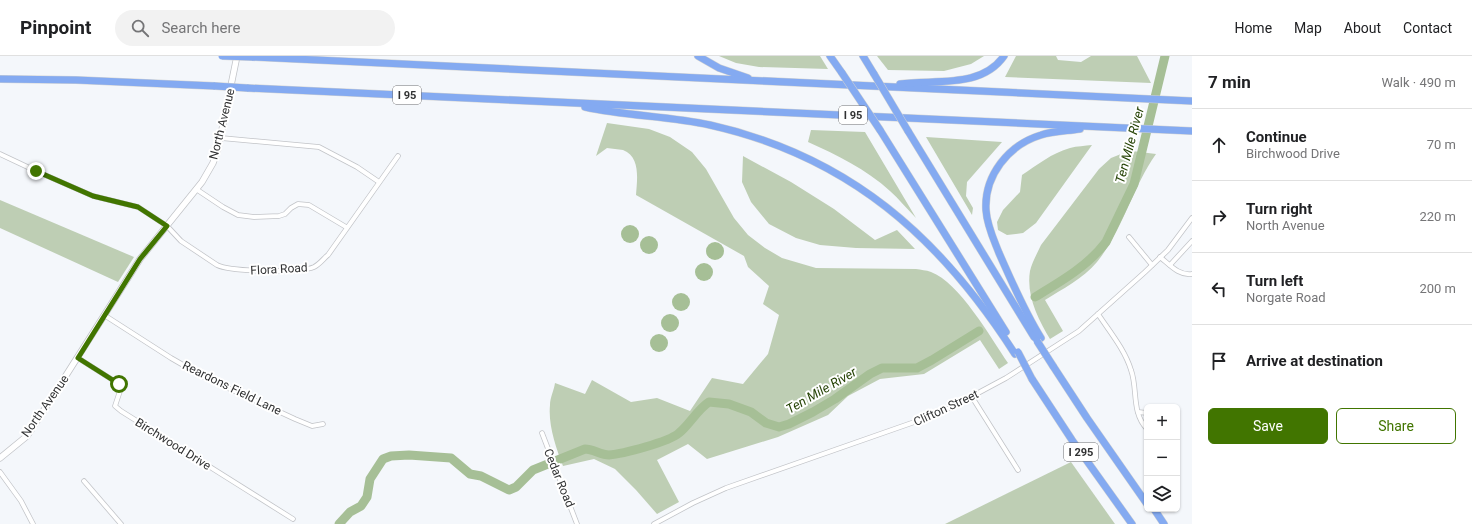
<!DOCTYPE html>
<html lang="en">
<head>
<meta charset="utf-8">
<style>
  body { margin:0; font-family:Roboto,sans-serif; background:#f2f2f2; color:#202124 }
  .controls { position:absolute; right:12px; bottom:12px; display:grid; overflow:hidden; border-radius:6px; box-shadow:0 1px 3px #0004 }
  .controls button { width:36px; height:36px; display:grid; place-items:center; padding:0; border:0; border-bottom:1px solid #e0e0e0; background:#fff; color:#202124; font:20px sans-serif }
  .stop { position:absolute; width:12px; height:12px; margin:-9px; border:3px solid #417500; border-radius:50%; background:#fff }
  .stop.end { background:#417500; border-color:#fff; box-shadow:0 1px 4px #0008 }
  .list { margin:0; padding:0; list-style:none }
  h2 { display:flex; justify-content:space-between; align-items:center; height:52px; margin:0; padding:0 16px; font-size:17px }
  h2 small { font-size:13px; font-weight:400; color:#757577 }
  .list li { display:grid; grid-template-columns:26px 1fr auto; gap:12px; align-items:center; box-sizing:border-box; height:72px; padding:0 16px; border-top:1px solid #e0e0e0 }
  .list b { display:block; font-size:15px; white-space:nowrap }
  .list p { margin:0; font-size:13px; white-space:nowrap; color:#757577 }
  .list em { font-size:13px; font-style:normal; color:#757577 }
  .actions { display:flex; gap:8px; padding:12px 16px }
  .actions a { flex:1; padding:9px 0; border:1px solid #417500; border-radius:6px; text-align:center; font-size:14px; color:#417500 }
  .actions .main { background:#417500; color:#fff }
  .icon { flex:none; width:22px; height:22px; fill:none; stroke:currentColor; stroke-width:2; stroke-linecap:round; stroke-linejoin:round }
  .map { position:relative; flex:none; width:1192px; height:468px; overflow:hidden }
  header { display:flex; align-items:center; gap:24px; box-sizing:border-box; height:56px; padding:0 20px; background:#fff; border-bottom:1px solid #e0e0e0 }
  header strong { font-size:19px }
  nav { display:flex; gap:22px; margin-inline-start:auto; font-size:14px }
  .search { width:280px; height:36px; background:#f2f2f2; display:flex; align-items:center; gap:10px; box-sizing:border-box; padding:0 14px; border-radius:22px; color:#757577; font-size:15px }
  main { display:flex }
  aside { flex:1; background:#fff }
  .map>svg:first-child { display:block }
  .green { fill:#beceb4 }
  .water { fill:#a6bf96 }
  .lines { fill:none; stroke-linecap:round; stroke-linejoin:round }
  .river { stroke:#a6bf96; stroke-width:9 }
  .minor-casing { stroke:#c2c4c8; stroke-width:5.5 }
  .secondary-casing { stroke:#c2c4c8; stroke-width:7 }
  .motorway-casing { stroke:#d1d2d2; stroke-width:8 }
  .minor { stroke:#fff; stroke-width:4 }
  .secondary { stroke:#fff; stroke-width:5.5 }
  .motorway { stroke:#84aaf1; stroke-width:7 }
  .motorway-bridge-casing { stroke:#d1d2d2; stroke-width:8; stroke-linecap:butt }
  .motorway-bridge { stroke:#84aaf1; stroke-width:7 }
  .route { stroke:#417500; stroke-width:5 }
  .labels { text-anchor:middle; stroke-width:4; stroke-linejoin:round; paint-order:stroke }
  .shield { fill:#fff; stroke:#6e6f70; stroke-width:1 }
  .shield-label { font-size:11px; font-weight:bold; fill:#303132 }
  .street-label { font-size:12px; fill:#303132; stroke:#fff }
  .water-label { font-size:13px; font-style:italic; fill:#244204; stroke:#fff }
</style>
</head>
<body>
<header>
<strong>Pinpoint</strong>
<div class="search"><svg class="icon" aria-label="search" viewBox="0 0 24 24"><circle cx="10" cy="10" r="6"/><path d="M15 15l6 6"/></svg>Search here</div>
<nav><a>Home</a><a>Map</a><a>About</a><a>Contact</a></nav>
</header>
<main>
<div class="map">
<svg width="1192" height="468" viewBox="0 0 1192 468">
  <rect width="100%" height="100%" fill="#f4f7fb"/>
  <g class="green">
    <path d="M 719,0 L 820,0 L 828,13 L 759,11 L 736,7 Z"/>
    <path d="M 877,0 L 984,0 L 971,8 L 944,15 L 888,14 Z"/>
    <path d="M 1016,0 L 1056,0 L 1058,4 L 1081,6 L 1091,0 L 1137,0 L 1151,27 L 1005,21 Z"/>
    <path d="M 607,67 L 649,73 L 670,81 L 692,96 L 706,113 L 734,162 L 748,179 L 765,192 L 782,202 L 816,212 L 916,213 C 921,214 926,214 931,216 C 959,226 991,282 1008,307 L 999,313 L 980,284 L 924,318 L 880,323 L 848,340 L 828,359 L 778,381 L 707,403 L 688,388 L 657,404 L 679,446 L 657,458 L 636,434 L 615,413 L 594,403 L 563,410 C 556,392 548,369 550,349 C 550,342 554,334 555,327 L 585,338 L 592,324 L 631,346 L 657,342 L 690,355 L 712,322 L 743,328 L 768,298 L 779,259 L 763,248 L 769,230 L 748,211 L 744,200 L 636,139 C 637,124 641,101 623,94 C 618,93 612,93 607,92 L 596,100 Z"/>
    <path d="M 811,74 L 865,76 L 916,162 C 907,153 899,143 890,135 C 866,113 837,99 808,86 Z"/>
    <path d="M 926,81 L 1002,86 L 967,126 L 966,140 L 973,152 L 972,159 Z"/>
    <path d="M 1092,89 L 1036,167 L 1023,177 L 1007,179 L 998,174 L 997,166 L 1003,154 L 1020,136 L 1022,119 C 1037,109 1052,97 1070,92 C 1077,90 1085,90 1092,89 Z"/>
    <path d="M 1132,95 L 1156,98 C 1132,132 1123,174 1097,206 C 1083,223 1062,233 1045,244 L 1063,275 L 1050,283 C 1038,263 1026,239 1030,215 C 1032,206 1037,198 1041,189 L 1099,113 L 1111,102 L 1121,98 Z"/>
    <path d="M 743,100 L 791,126 L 834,153 L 875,184 L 897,174 L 915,193 L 856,192 L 820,189 L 796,182 L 769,168 L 751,146 L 742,126 Z"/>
    <path d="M 0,144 L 134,201 L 118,226 L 0,172 Z"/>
    <path d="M 1071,406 L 1115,468 L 945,468 Z"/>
  </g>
  <g class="water">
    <circle cx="630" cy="178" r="9"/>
    <circle cx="649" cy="189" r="9"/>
    <circle cx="715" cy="195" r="9"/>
    <circle cx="704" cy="216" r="9"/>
    <circle cx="681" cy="246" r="9"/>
    <circle cx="670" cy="267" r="9"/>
    <circle cx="659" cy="287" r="9"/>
  </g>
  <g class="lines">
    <g class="river">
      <path d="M 1035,241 C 1060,226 1088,210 1106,186 L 1134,128 L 1165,0"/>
      <path d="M 339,468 L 350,456 L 361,450 L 367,441 L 370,423 L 383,403 L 391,400 L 409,399 L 451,402 L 470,418 L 481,420 L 509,434 L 516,431 L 533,414 L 585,393 C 593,393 601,399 609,399 C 622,398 669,386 679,377 C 690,368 697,354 709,346 L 729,348 L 751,356 L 766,367 L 779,371 L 789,368 L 813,356 L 835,343 L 870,318 L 882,312 L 917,312 L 932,304 L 979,275"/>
    </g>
    <g class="minor-casing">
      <g id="minor">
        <path d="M 221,82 L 319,91 L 357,111 L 379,126"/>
        <path d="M 0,98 L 36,115 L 93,140 L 138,151 L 167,170 L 181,185 L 217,209 C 231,216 301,217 314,211 C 320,208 324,202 328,199 L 398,100"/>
        <path d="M 196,133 L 223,151 L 238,159 L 254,161 L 279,160 L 285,158 L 291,152 L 298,148 L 309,149 L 346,171"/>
        <path d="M 1129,181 L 1152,209"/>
        <path d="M 1160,201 C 1170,209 1179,220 1192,218"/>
        <path d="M 1170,209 L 1192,185"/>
        <path d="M 1098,258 C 1110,276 1125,294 1131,314 C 1138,333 1131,356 1147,373"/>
        <path d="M 104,259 L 171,302 L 204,321 L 295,363 L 312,370 L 323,368"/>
        <path d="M 78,302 L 119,328 L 121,332 L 115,350 L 121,355 L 293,463"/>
        <path d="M 972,341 L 1018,414"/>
        <path d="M 1138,356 L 1147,357"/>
        <path d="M 542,377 L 577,468"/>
        <path d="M 0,416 L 21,445 L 33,468"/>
        <path d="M 84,425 L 121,468"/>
        <path d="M 654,468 L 693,447 L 726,432 L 923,363 L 952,351 L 1006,322 L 1079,275 L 1145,216 L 1168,194 L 1192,162"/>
      </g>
    </g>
    <g class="secondary-casing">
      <path id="secondary" d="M 0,402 L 27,380 L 37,365 L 140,203 L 202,126 L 213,107 L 218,93 L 237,0"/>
    </g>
    <g class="motorway-casing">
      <g id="motorway">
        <path d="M 698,0 L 719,12 L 748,22"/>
        <path d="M 830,0 L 842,17"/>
        <path d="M 863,0 L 874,18"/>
        <path d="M 252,1 L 1192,45"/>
        <path d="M 0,23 L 76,24 L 215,30"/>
        <path d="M 900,28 C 935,23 981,33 1004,0"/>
        <path d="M 247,32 L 1192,75"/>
        <path d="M 585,51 C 626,60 669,60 710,69 C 849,100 940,181 1015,298"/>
        <path d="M 880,74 L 1006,276"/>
        <path d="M 908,75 L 1034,281"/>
        <path d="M 1041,282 C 1024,255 1012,226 999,197 C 994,184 987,170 986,154 C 984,120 1008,89 1041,79 C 1053,75 1067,75 1080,73"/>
        <path d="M 1053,310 L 1087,362 L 1147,448"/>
        <path d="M 1032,323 L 1072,384 L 1132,468"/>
        <path d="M 1154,453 L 1164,468"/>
      </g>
    </g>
    <use href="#minor" class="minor"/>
    <use href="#secondary" class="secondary"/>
    <use href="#motorway" class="motorway"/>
    <g class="motorway-bridge-casing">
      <g id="motorway-bridge">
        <path d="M 222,0 L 252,1"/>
        <path d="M 842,17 L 880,74"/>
        <path d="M 874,18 L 908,75"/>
        <path d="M 215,30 L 247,32"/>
        <path d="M 1037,285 L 1053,310"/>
        <path d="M 1018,296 L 1032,323"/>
      </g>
    </g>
    <use href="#motorway-bridge" class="motorway-bridge"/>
  </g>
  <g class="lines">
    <path class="route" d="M 36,115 L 93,140 L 138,151 L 167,170 L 140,203 L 78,302 L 119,328"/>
  </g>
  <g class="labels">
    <g class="shield">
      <rect x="393" y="30" width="28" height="18" rx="3"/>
      <rect x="839" y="50" width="28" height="18" rx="3"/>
      <rect x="1064" y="387" width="34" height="18" rx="3"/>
    </g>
    <g class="shield-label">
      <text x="407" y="43">I 95</text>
      <text x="853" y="63">I 95</text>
      <text x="1081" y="400">I 295</text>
    </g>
    <g class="street-label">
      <text transform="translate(222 68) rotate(-76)" y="4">North Avenue</text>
      <text transform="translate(279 213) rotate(-3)" y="4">Flora Road</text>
      <text transform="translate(232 332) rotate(26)" y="4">Reardons Field Lane</text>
      <text transform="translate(45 350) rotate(-55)" y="4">North Avenue</text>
      <text transform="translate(946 352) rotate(-25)" y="4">Clifton Street</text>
      <text transform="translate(173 388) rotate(32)" y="4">Birchwood Drive</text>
      <text transform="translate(559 422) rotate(68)" y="4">Cedar Road</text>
    </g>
    <g class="water-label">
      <text transform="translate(1129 89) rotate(-75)" y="5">Ten Mile River</text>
      <text transform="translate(821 334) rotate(-30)" y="5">Ten Mile River</text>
    </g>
  </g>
</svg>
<div class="controls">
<button>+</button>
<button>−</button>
<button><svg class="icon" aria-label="layers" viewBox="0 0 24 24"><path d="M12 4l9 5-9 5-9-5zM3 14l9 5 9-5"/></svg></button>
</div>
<div class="stop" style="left:119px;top:328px"></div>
<div class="stop end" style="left:36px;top:115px"></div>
</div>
<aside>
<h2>7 min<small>Walk · 490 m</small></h2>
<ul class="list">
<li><svg class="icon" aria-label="ahead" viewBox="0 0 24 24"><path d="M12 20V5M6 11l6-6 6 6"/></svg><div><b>Continue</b><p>Birchwood Drive</p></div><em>70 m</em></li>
<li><svg class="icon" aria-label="right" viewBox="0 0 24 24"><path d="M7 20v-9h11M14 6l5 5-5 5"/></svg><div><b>Turn right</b><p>North Avenue</p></div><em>220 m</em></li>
<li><svg class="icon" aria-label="left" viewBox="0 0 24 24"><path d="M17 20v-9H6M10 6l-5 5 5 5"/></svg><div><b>Turn left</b><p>Norgate Road</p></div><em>200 m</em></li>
<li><svg class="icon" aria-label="arrive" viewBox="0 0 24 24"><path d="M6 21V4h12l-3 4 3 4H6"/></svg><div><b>Arrive at destination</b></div></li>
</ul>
<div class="actions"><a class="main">Save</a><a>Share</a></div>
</aside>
</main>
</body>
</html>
